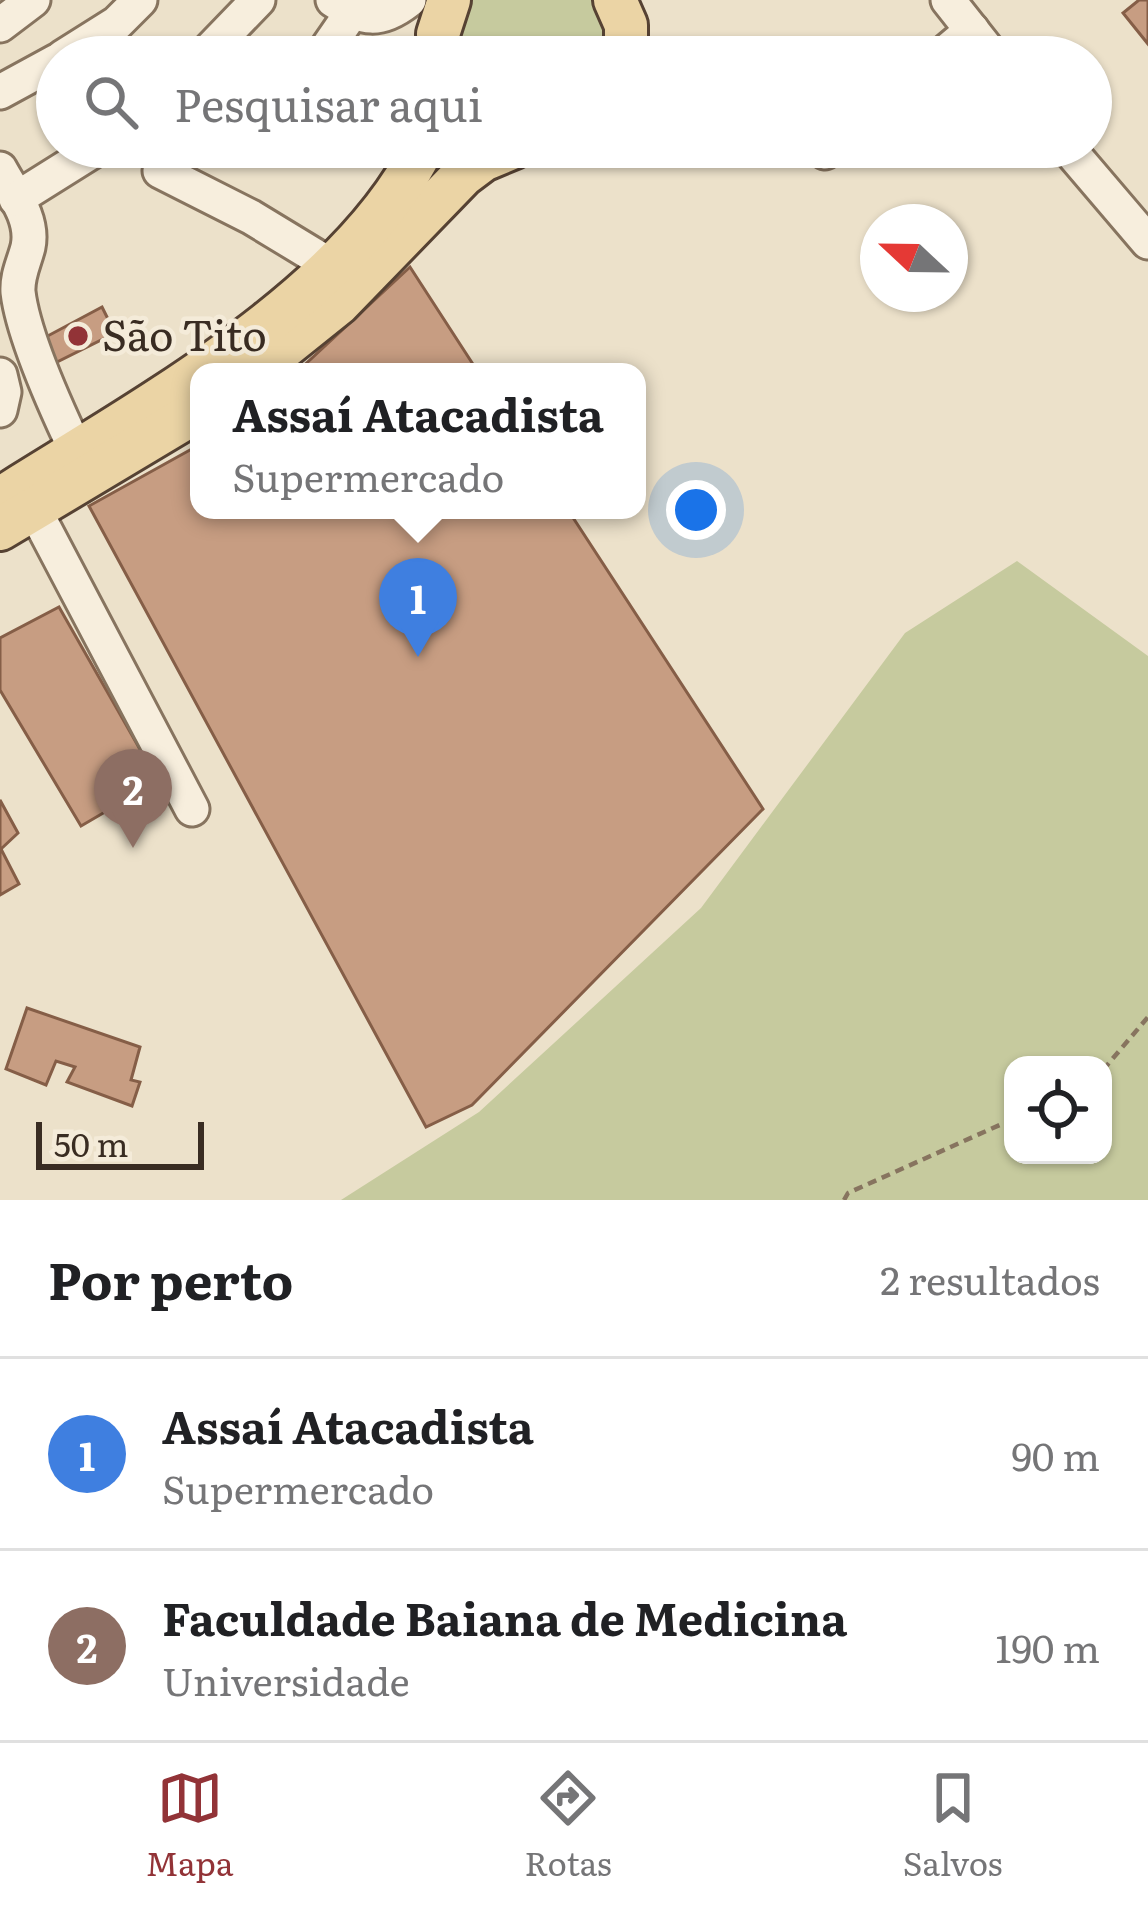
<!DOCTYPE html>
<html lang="pt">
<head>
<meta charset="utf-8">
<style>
  body { margin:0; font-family:Literata,serif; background:#f6f6f6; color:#202124 }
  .controls { position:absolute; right:36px; bottom:36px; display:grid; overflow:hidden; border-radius:24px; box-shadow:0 3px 9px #0004 }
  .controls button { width:108px; height:108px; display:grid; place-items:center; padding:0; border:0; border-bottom:3px solid #e0e0e0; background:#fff; color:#202124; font:60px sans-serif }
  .compass { position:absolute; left:860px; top:204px; width:108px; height:108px; border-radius:50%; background:#fff; box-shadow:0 3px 9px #0004; rotate:292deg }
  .scale { position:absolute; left:36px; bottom:30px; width:168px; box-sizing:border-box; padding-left:12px; border:6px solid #392c22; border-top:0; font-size:33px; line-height:42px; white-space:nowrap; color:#392c22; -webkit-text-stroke:9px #f4ebd9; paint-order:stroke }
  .you { position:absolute; left:696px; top:510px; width:42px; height:42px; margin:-30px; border:9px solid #fff; border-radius:50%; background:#1a73e8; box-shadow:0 0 0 18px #1a73e833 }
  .badge { display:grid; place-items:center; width:78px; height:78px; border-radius:50%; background:#923337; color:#fff; font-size:39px; font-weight:700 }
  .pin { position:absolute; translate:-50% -99px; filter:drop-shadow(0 3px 6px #0008) }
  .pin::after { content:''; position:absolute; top:63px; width:42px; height:36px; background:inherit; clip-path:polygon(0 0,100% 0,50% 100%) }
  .popup { position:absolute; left:190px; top:363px; width:456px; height:156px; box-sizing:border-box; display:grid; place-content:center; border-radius:24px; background:#fff; filter:drop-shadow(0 3px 9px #0005); font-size:39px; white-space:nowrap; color:#757577 }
  .popup b { font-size:45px; color:#202124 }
  .popup::after { content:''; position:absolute; left:50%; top:100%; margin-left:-24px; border:24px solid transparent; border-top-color:#fff }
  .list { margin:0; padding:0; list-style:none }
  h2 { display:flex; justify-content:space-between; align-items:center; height:156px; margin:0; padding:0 48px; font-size:51px }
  h2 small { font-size:39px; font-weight:400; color:#757577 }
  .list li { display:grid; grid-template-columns:78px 1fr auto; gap:36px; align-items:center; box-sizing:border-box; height:192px; padding:0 48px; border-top:3px solid #e0e0e0 }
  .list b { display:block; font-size:45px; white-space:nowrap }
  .list p { margin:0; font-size:39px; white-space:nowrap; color:#757577 }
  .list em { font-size:39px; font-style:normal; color:#757577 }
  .icon { flex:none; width:66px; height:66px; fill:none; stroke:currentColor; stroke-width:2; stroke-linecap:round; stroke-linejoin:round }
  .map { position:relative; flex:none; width:1148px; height:1200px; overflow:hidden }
  .search { position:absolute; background:#fff; box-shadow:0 3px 9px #0004; left:36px; right:36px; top:36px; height:132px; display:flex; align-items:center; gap:30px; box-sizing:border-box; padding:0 42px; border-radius:66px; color:#757577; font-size:45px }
  .sheet { height:540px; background:#fff }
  nav { display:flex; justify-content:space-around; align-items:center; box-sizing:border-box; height:168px; border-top:3px solid #e0e0e0; background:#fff; font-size:33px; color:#757577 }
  nav a { display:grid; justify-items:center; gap:6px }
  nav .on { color:#923337 }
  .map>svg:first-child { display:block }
  .green { fill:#c6ca9e; fill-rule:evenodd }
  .building { fill:#c79d82; stroke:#855e47; stroke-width:3 }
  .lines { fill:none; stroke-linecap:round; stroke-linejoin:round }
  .minor-casing { stroke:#87745f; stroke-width:39 }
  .major-casing { stroke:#564233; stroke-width:48 }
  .path { stroke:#87745f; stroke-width:4.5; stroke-dasharray:9 6; stroke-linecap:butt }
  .minor { stroke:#f7eedd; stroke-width:33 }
  .major { stroke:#ebd4a5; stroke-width:42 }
  .tree { fill:#939372 }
  .poi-dot { fill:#923337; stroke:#f4ebd9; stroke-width:4.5 }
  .labels { text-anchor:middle; stroke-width:9; stroke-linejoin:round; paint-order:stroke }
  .poi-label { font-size:42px; fill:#392c22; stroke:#f4ebd9; text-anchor:start }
</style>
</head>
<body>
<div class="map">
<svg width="1148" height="1200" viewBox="0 0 1148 1200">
  <rect width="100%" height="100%" fill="#ece1ca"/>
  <g class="green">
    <path d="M 468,0 L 597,0 L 604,12 L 609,57 L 456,57 L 458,19 Z"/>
    <path d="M 1017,561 L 1148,656 L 1148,1200 L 341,1200 L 479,1112 L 701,908 L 905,633 ZM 1013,1065 L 1103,1065 L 1103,1155 L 1013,1155 Z"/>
  </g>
  <g class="building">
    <path d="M 1139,0 L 1148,0 L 1148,44 L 1123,13 Z"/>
    <path d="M 410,267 L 478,372 L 297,372 Z"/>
    <path d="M 102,307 L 115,333 L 55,363 L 42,339 Z"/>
    <path d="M 199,445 L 199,510 L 568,510 L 763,809 L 472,1105 L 426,1127 L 89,506 Z"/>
    <path d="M 59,607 L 158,781 L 81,826 L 0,690 L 0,638 Z"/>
    <path d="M 0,800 L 18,833 L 1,849 L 19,884 L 0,895 Z"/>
    <path d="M 27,1008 L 140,1047 L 131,1080 L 140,1082 L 132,1106 L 67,1082 L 75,1067 L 56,1061 L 46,1085 L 6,1069 Z"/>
  </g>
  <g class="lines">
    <g class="minor-casing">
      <g id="minor">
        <path d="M 333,0 C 363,20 380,23 409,0"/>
        <path d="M 948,0 L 993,57"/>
        <path d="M 0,25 L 33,0"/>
        <path d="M 63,57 L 117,23 L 140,0"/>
        <path d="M 203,57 L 258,0"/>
        <path d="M 321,57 L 352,12"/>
        <path d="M 940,57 L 972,30"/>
        <path d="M 0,92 L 57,61"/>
        <path d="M 1067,147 L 1148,242"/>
        <path d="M 825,152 L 831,147"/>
        <path d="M 0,169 C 13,193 34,219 28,247 C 24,263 17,275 18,292 C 23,335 57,410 76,450"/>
        <path d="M 160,171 L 251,217 L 330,265"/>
        <path d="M 16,199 L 99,147"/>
        <path d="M 0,375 L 4,392 L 0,410"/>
        <path d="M 34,509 L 192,809"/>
      </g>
    </g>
    <g class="major-casing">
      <g id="major">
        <path d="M 615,0 L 626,25 L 626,57"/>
        <path d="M 439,57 L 438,34 L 449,0"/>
        <path d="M 253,372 L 339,303 L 463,175 L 483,160 L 514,147"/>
        <path d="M 0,499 C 139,411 349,298 423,147"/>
        <path d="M 0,529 L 199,410"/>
      </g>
    </g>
    <g class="path">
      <path d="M 1103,1070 L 1148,1017"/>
      <path d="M 844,1200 L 848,1193 L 1013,1119"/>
    </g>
    <use href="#minor" class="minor"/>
    <use href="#major" class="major"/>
  </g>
  <circle class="tree" cx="575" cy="45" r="9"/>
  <circle class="poi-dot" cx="78" cy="336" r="12"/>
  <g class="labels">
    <g class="poi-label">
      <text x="102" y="351">São Tito</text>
    </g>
  </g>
</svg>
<div class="controls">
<button><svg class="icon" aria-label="locate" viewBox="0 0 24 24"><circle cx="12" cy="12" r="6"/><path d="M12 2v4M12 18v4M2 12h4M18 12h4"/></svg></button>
</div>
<svg class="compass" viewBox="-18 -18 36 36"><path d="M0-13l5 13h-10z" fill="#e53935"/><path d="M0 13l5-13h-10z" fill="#757577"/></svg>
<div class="scale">50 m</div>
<div class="you"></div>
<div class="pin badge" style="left:418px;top:657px;background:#3f7fe0">1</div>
<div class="popup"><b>Assaí Atacadista</b>Supermercado</div>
<div class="pin badge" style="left:133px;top:848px;background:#8d6e63">2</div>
<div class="search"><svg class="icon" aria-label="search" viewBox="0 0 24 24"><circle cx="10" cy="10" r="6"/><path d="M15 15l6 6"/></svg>Pesquisar aqui</div>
</div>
<section class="sheet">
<h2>Por perto<small>2 resultados</small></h2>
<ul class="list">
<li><span class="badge" style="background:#3f7fe0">1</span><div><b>Assaí Atacadista</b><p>Supermercado</p></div><em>90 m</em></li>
<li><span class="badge" style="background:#8d6e63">2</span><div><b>Faculdade Baiana de Medicina</b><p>Universidade</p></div><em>190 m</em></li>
</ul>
</section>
<nav>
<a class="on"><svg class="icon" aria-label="map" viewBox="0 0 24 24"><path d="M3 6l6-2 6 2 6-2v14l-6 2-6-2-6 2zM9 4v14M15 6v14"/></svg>Mapa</a>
<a><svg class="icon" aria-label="directions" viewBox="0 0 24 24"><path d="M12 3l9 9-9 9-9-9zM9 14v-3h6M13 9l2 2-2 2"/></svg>Rotas</a>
<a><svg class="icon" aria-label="saved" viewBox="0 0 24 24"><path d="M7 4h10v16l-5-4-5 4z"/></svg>Salvos</a>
</nav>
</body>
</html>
